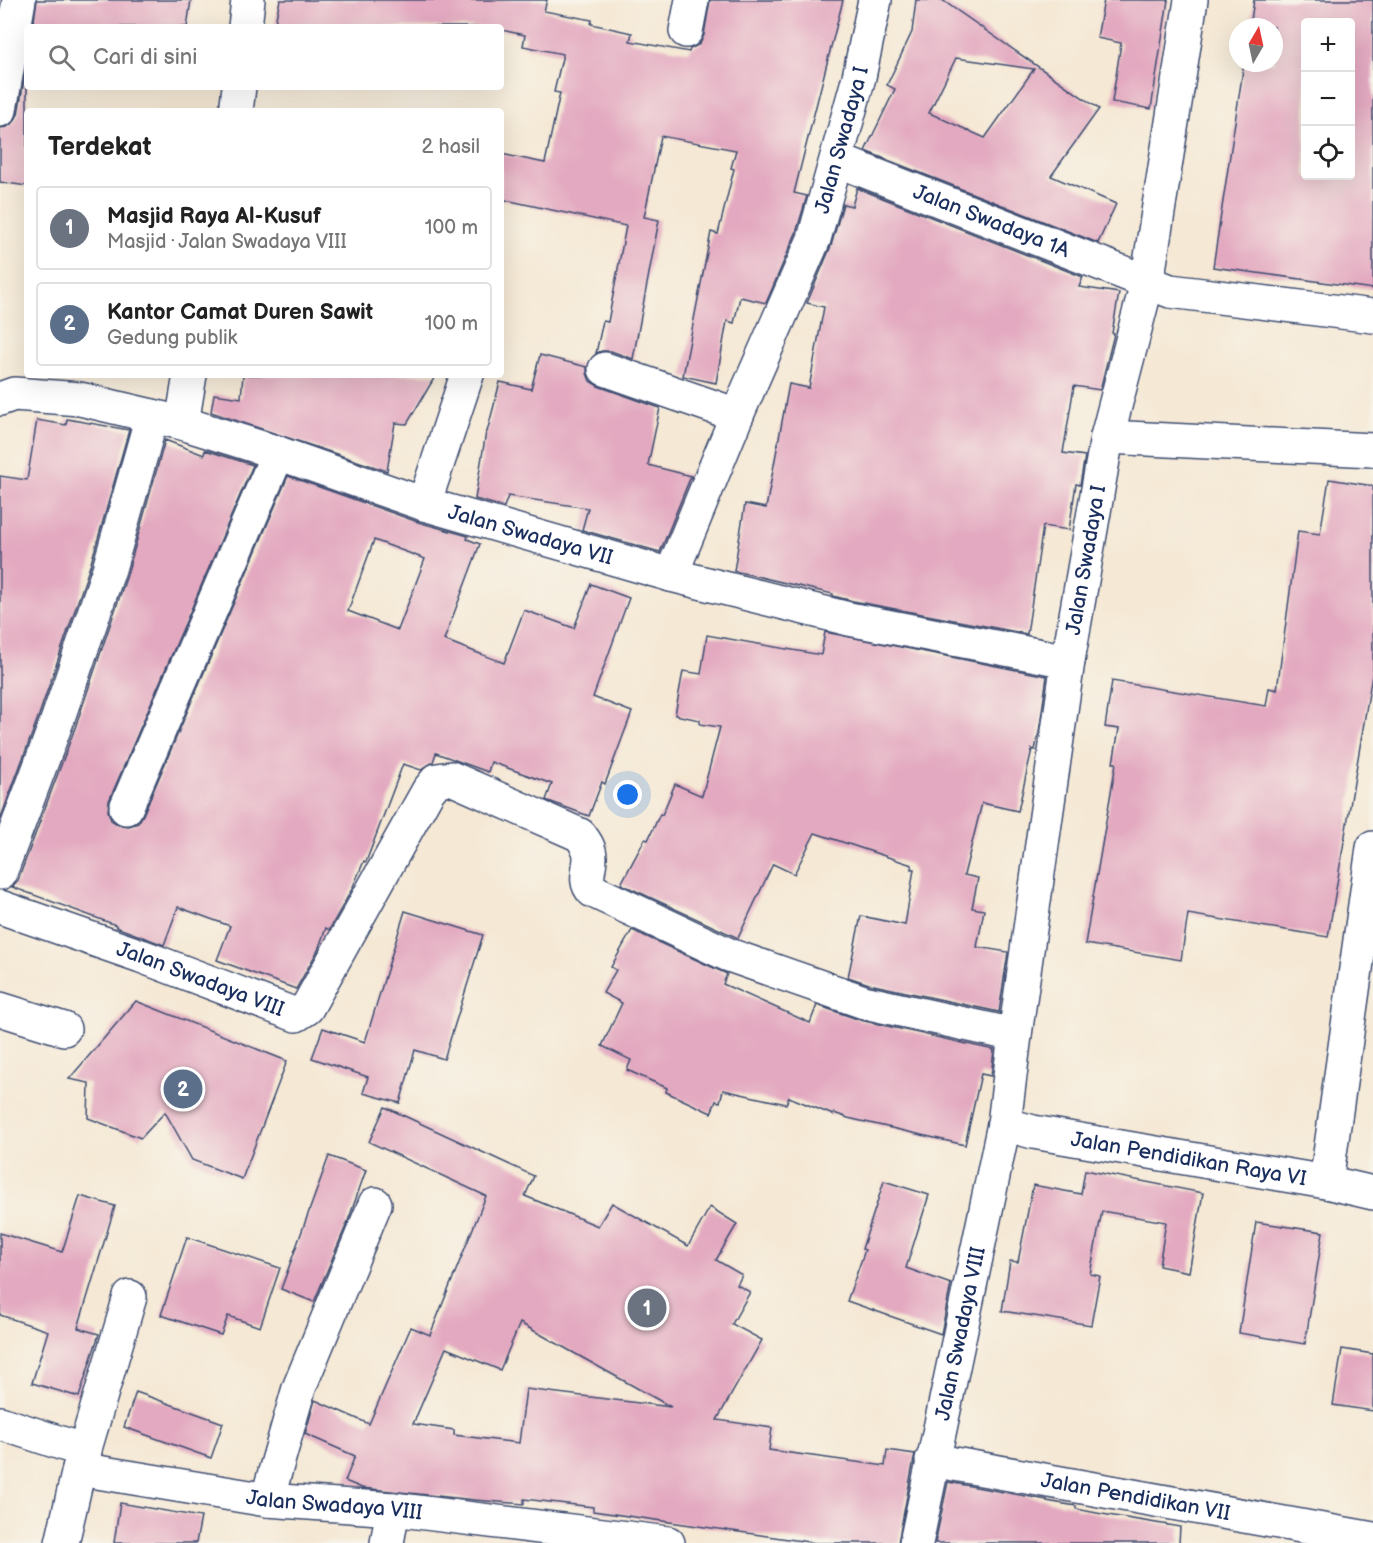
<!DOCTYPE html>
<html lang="id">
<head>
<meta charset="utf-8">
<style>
  body { margin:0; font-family:"Balsamiq Sans",sans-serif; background:#f6f6f6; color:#222 }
  .controls { position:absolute; right:18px; top:18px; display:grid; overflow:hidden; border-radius:6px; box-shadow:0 6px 24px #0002 }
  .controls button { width:54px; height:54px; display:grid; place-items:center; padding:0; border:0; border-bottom:2px solid #e0e0e0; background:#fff; color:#222; font:30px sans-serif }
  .compass { position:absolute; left:1229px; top:18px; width:54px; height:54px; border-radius:50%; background:#fff; box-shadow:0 6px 24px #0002; rotate:9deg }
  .you { position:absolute; left:628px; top:795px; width:21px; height:21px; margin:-15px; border:4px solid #fff; border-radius:50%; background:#1a73e8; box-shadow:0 0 0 9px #1a73e833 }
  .badge { display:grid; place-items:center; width:39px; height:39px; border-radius:50%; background:#7c3aed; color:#fff; font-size:20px; font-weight:700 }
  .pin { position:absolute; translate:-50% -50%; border:3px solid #fff; box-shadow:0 2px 6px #0006 }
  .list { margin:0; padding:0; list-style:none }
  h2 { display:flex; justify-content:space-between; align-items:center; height:78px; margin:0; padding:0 24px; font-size:26px }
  h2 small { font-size:20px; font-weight:400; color:#767676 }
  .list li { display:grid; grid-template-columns:39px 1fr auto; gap:18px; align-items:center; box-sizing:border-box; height:84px; margin:0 12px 12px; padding:0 12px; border:2px solid #e0e0e0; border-radius:6px }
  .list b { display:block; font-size:22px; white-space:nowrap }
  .list p { margin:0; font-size:20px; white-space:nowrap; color:#767676 }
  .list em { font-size:20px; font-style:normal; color:#767676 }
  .icon { flex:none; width:33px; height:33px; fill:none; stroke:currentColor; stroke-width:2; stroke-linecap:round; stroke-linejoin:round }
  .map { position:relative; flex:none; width:1373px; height:1543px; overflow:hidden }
  .search { position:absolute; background:#fff; box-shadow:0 6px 24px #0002; left:24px; top:24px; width:480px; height:66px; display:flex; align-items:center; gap:15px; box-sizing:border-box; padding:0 21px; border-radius:6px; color:#767676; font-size:22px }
  .panel { position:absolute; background:#fff; box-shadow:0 6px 24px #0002; left:24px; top:108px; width:480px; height:270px; border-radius:6px }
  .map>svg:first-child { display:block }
  .building { fill:#e3a9c0; fill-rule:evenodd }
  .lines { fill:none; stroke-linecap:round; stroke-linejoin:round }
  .minor-casing { stroke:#3c4b70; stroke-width:36 }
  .minor { stroke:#fff; stroke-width:33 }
  .labels { text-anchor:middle; stroke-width:4.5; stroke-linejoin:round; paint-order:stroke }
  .street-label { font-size:21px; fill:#1b2f5e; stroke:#f7f3e8 }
</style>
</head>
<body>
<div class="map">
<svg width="1373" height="1543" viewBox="0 0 1373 1543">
  <rect width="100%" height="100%" fill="#f7f3e8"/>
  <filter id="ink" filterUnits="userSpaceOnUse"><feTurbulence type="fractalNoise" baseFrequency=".0167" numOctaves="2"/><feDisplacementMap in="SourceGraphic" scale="12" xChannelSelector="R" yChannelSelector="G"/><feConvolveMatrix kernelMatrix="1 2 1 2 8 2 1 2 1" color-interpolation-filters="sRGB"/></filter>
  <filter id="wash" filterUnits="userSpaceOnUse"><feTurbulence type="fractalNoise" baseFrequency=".008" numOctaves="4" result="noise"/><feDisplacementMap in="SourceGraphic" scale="24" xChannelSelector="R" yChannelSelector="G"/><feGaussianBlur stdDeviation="1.35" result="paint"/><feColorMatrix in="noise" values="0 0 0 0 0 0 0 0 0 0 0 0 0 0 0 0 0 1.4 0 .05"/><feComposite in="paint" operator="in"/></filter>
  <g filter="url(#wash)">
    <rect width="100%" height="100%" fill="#f5e8d4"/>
    <g id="blocks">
      <g class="building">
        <path d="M 37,0 L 191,0 L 187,27 L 33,27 Z"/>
        <path d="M 280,0 L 547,0 L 544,11 L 592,20 L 591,24 L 632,33 L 630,41 L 689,52 L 690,49 L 700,44 L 704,35 L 710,0 L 843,0 L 794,193 L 807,196 L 796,233 L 766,303 L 740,297 L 734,323 L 727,321 L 716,383 L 683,376 L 711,232 L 718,234 L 734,169 L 731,168 L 736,150 L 661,136 L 644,217 L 659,220 L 633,359 L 611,351 L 602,351 L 596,353 L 603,321 L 608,322 L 626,226 L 501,199 L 501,154 L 545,163 L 560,93 L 554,92 L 563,54 L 523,46 L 525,35 L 501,30 L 501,27 L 274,27 Z"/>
        <path d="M 916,0 L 942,0 L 1099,109 L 1051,176 L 1116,204 L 1098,243 L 865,151 L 895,89 L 887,85 L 912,32 ZM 956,58 L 1034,69 L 985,138 L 929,113 Z"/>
        <path d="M 1104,0 L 1168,0 L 1151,109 L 1112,102 L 1121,43 L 1097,38 Z"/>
        <path d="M 1254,0 L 1373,0 L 1373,289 L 1213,267 L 1244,63 L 1274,63 L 1274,27 L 1250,27 ZM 1305,22 L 1350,22 L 1350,176 L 1305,176 Z"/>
        <path d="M 27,64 L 27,186 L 0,182 L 0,128 L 7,127 L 14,122 L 18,114 Z"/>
        <path d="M 857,188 L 1083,277 L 1079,287 L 1119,293 L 1112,333 L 1114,334 L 1100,390 L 1074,386 L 1063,453 L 1085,456 L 1080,485 L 1076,484 L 1069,530 L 1043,526 L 1027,634 L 853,601 L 833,596 L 833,594 L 734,571 L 745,504 L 766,508 L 789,384 L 809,388 L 824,307 L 807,303 L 831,246 L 843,204 L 852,206 Z"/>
        <path d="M 540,355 L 587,367 L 587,373 L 590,381 L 598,386 L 660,408 L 648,465 L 691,476 L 660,552 L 582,530 L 588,508 L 508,496 L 504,507 L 475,499 L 486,432 L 487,432 L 500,382 L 531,389 Z"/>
        <path d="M 243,375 L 436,375 L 407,424 L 395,423 L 387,471 L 211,412 L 214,394 L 241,398 Z"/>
        <path d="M 67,419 L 129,430 L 91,563 L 39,715 L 0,820 L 0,476 L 27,480 L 37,420 L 66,425 Z"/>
        <path d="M 165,440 L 204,455 L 205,450 L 253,465 L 109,801 L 108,811 L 111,820 L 119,825 L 129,826 L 138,823 L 143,815 L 288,476 L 418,522 L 468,536 L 467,539 L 480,544 L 444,640 L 504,663 L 524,610 L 574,628 L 591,584 L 629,598 L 593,697 L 632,712 L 605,784 L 602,782 L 589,816 L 546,800 L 552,784 L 491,762 L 488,772 L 436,753 L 433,762 L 421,770 L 403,764 L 366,862 L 364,861 L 352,889 L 329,930 L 326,928 L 318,950 L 296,989 L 217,960 L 230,926 L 178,907 L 164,945 L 116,927 L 116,925 L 12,887 L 18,880 L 75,728 L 127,575 ZM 374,540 L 425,559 L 398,630 L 348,611 Z"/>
        <path d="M 1329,479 L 1373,486 L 1373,669 L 1328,937 L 1188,914 L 1181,960 L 1085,944 L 1116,763 L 1113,763 L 1119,729 L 1105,727 L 1112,681 L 1266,706 L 1269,688 L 1277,690 L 1298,531 L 1320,534 Z"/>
        <path d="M 825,632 L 1047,676 L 1039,732 L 1035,750 L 1032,749 L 1018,811 L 982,803 L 964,875 L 978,878 L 972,908 L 984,910 L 977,947 L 1008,952 L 999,1012 L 869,984 L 848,977 L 861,916 L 905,925 L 914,869 L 911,869 L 912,865 L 815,833 L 794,874 L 773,864 L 738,938 L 621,884 L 645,839 L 648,840 L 660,814 L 662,815 L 675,784 L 702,796 L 720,727 L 700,724 L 700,720 L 675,715 L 683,671 L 701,674 L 707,635 L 821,655 Z"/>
        <path d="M 405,911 L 483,935 L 444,1059 L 415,1050 L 400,1103 L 363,1093 L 368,1077 L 312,1058 L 323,1028 L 365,1042 Z"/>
        <path d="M 632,930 L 727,974 L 723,984 L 810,1023 L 817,1005 L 860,1020 L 994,1050 L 991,1076 L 981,1074 L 965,1145 L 848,1118 L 834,1113 L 833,1115 L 789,1097 L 786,1104 L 723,1090 L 720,1102 L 716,1101 L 711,1113 L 666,1092 L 667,1088 L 627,1070 L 631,1060 L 602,1046 L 622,1003 L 603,993 L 616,970 L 611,967 Z"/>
        <path d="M 136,1001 L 287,1061 L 242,1179 L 192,1160 L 165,1112 L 141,1138 L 88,1118 L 89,1083 L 69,1079 Z"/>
        <path d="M 385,1107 L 534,1176 L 525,1196 L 598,1226 L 612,1203 L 688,1246 L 710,1207 L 737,1224 L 716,1260 L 742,1275 L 737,1285 L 750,1292 L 732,1324 L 762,1340 L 717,1420 L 772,1428 L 769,1450 L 885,1466 L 887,1450 L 915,1454 L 898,1543 L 816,1543 L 593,1511 L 593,1507 L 524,1499 L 524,1504 L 475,1500 L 362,1488 L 345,1481 L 355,1456 L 305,1434 L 315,1400 L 369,1424 L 411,1327 L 430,1335 L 486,1196 L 369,1142 ZM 520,1323 L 671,1407 L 526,1389 L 519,1443 L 454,1435 L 454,1430 L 413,1424 L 446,1348 L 500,1370 Z"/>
        <path d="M 329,1156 L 366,1170 L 348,1221 L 314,1302 L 281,1289 Z"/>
        <path d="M 1085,1170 L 1203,1193 L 1189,1272 L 1159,1266 L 1166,1222 L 1102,1211 L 1090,1274 L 1100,1276 L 1091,1325 L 1002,1311 L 1010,1261 L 1018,1262 L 1033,1185 L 1081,1194 Z"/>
        <path d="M 884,1181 L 929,1195 L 906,1268 L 951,1284 L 941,1334 L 847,1301 L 865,1250 L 862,1249 Z"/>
        <path d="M 80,1196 L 115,1206 L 78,1328 L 99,1334 L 79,1397 L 32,1383 L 48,1331 L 0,1315 L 0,1233 L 62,1252 Z"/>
        <path d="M 1256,1222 L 1323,1232 L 1305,1344 L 1239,1333 Z"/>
        <path d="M 187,1237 L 280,1268 L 260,1327 L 228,1316 L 221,1335 L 161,1315 Z"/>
        <path d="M 1342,1349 L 1373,1354 L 1373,1411 L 1333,1405 Z"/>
        <path d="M 136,1392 L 223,1423 L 211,1458 L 124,1427 Z"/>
        <path d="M 948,1482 L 1047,1500 L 1047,1501 L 1076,1506 L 1076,1509 L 1102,1514 L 1180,1527 L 1179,1543 L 935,1543 Z"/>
        <path d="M 120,1503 L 201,1517 L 196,1543 L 114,1543 Z"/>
      </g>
    </g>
  </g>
  <g filter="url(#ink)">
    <use href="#blocks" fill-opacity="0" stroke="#3c4b70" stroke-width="1.5"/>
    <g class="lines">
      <g class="minor-casing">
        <g id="minor">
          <path d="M 245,27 L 248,0"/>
          <path d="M 686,31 L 692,0"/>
          <path d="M 0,110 L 19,0"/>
          <path d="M 236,111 L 239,87"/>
          <path id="s1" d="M 837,160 L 1170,291 L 1373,316"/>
          <path d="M 605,369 L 737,415"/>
          <path id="s2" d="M 0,399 L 14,394 L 80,399 L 182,423 L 278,453 L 424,504 L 671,575 L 849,619 L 1068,661"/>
          <path d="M 182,423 L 190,375"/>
          <path d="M 1107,437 L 1373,450"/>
          <path d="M 424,504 L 467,375"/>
          <path id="s3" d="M 671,575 L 737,415 L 814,239 L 859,77 L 875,0"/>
          <path d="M 126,808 L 278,453"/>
          <path d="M 0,873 L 57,721 L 109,569 L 152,416"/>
          <path id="s4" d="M 0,907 L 141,956 L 296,1015 L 307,1008 L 428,791 L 437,780 L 451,778 L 580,835 C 585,842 590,848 590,857 C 590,870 583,881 593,891 L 729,955 L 864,1002 L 1015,1035"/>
          <path d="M 0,1009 L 64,1029"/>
          <path id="s5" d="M 1004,1124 L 1033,1132 L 1326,1182 L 1373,1193"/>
          <path d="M 1326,1182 L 1373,848"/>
          <path d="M 0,1423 L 85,1451"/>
          <path id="s6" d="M 932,1460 L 1373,1539"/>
          <path id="s7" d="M 79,1469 L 267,1500 L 393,1509 L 668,1543"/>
          <path d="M 267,1500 L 299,1388 L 375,1204"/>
          <path d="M 62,1543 L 79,1469 L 130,1297"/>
          <path d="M 387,1543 L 393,1509"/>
          <path id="s8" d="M 916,1543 L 1004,1124 L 1015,1035 L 1068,661 L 1107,437 L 1147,283 L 1191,0"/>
        </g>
      </g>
      <use href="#minor" class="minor"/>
    </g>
  </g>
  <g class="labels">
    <g class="street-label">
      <text dy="7" stroke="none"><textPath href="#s3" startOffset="468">Jalan Swadaya I</textPath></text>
      <text dy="7" stroke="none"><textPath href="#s1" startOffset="166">Jalan Swadaya 1A</textPath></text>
      <text dy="7" stroke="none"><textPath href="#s2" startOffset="552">Jalan Swadaya VII</textPath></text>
      <text dy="7" stroke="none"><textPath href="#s8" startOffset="998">Jalan Swadaya I</textPath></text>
      <text dy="7" stroke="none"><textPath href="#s4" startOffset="213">Jalan Swadaya VIII</textPath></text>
      <text dy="7" stroke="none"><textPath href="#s5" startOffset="188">Jalan Pendidikan Raya VI</textPath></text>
      <text dy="7" stroke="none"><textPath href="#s8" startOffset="214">Jalan Swadaya VIII</textPath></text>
      <text dy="7" stroke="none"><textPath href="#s6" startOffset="207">Jalan Pendidikan VII</textPath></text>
      <text dy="7" stroke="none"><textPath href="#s7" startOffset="258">Jalan Swadaya VIII</textPath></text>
    </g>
  </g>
</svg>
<div class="controls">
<button>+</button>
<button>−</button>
<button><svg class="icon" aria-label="locate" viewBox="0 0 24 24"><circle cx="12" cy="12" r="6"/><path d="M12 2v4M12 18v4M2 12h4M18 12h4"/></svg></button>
</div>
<svg class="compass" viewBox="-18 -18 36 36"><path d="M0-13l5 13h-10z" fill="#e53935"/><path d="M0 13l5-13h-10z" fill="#767676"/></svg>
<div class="you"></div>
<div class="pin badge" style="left:647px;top:1308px;background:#6b7280">1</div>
<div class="pin badge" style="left:183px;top:1089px;background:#5c6f8a">2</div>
<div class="search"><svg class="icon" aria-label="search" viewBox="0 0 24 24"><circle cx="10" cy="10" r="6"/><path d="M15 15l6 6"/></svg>Cari di sini</div>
<section class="panel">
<h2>Terdekat<small>2 hasil</small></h2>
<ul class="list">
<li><span class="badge" style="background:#6b7280">1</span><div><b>Masjid Raya Al-Kusuf</b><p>Masjid · Jalan Swadaya VIII</p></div><em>100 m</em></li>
<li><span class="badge" style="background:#5c6f8a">2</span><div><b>Kantor Camat Duren Sawit</b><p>Gedung publik</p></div><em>100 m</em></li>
</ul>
</section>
</div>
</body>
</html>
